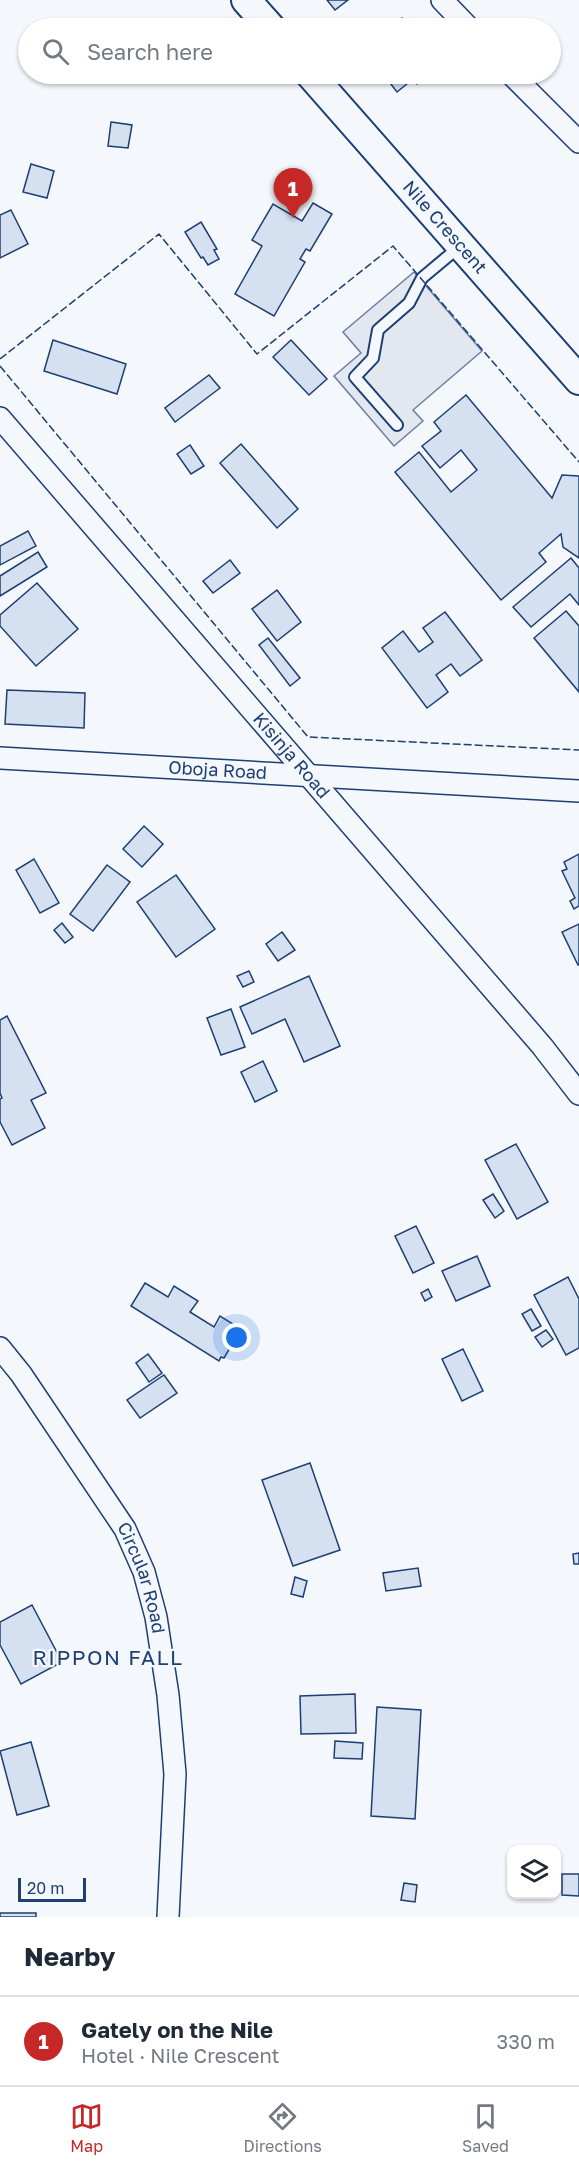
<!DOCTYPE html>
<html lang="en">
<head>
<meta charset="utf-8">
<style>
  body { margin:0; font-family:"Golos Text",sans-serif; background:#f6f6f7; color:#1f2937 }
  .controls { position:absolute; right:18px; bottom:18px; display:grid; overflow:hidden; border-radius:12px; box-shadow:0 2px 4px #0004 }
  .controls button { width:54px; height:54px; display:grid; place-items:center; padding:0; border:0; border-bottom:2px solid #e0e1e3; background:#fff; color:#1f2937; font:30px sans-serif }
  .scale { position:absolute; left:18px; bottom:15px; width:68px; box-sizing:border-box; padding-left:6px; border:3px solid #1d3f73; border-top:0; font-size:16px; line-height:21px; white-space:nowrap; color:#1d3f73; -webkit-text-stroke:4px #f4f7fb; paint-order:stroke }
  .you { position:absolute; left:237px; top:1338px; width:21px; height:21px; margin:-15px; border:4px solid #fff; border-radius:50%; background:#1a73e8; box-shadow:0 0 0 9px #1a73e833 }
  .badge { display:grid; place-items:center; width:39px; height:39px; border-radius:50%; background:#c62828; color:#fff; font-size:20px; font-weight:700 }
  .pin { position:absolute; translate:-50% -50px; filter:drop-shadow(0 2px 3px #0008) }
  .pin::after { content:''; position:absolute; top:32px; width:21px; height:18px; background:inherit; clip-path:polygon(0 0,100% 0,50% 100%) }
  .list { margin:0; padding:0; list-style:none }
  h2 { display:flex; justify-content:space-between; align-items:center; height:78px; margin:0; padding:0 24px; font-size:26px }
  h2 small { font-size:20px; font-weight:400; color:#747a83 }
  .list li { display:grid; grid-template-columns:39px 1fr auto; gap:18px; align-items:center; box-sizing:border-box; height:90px; padding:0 24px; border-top:2px solid #e0e1e3 }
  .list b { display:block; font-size:22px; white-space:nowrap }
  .list p { margin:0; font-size:20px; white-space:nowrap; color:#747a83 }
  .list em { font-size:20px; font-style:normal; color:#747a83 }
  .icon { flex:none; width:33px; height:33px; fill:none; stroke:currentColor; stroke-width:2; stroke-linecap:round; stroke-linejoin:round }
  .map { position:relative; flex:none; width:579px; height:1917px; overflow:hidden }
  .search { position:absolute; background:#fff; box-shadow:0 2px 4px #0004; left:18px; right:18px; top:18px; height:66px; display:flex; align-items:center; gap:15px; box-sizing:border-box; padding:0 21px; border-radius:33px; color:#747a83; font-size:22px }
  .sheet { height:168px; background:#fff }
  nav { display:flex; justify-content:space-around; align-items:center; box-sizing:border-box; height:84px; border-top:2px solid #e0e1e3; background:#fff; font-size:16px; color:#747a83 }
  nav a { display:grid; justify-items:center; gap:3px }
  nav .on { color:#c62828 }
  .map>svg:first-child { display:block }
  .parking { fill:#e3e8f0; stroke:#687fa3; stroke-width:1.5 }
  .building { fill:#d5e0f0; stroke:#1d3f73; stroke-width:1.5 }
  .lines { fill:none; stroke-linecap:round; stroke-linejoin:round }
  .lane-casing { stroke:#1d3f73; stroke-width:14 }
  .street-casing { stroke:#1d3f73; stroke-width:24 }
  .secondary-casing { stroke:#1d3f73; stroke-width:32 }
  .lane { stroke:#f4f7fb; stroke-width:10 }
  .street { stroke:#f4f7fb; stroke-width:21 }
  .secondary { stroke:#f4f7fb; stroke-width:28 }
  .fence { stroke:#1d3f73; stroke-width:1.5; stroke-dasharray:8 3; stroke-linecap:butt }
  .labels { text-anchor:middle; stroke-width:4.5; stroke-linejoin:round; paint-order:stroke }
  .street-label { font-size:18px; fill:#1d3f73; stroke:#f4f7fb }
  .quarter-label { font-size:21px; letter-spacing:1.5px; fill:#1d3f73; stroke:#f4f7fb }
</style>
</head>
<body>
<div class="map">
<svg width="579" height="1917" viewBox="0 0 579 1917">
  <rect width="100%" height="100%" fill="#f4f7fb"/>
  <path class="parking" d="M 414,272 L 482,351 L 413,410 L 423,421 L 394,446 L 334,376 L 361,353 L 343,332 Z"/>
  <g class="building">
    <path d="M 327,0 L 348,0 L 335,10 Z"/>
    <path d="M 402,18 L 410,28 L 389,28 Z"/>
    <path d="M 383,74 L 425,74 L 427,76 L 417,84 L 413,79 L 397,92 Z"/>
    <path d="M 111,122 L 132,125 L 128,148 L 108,146 Z"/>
    <path d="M 31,164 L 54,171 L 47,198 L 23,192 Z"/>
    <path d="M 313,203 L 332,214 L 310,251 L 306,249 L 300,259 L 305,262 L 274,316 L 235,294 L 262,246 L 252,240 L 273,204 L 302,221 Z"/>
    <path d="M 11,210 L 28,244 L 0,258 L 0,215 Z"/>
    <path d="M 201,222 L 217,249 L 214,250 L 219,259 L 208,265 L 203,257 L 201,258 L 185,232 Z"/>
    <path d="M 53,340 L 126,364 L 117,394 L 44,371 Z"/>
    <path d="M 291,340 L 327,379 L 309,395 L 273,357 Z"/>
    <path d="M 209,375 L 220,388 L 175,422 L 165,408 Z"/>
    <path d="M 466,395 L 552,498 L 562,475 L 579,476 L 579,558 L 563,547 L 561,534 L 539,553 L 546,562 L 501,600 L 395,472 L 419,452 L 451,492 L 477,470 L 461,450 L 440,468 L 422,446 L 441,431 L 434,422 Z"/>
    <path d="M 241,444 L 298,509 L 277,528 L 220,463 Z"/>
    <path d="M 190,445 L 204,466 L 191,474 L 177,454 Z"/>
    <path d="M 28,531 L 36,546 L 0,565 L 0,546 Z"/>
    <path d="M 38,552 L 47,567 L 0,596 L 0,576 Z"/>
    <path d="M 571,558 L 579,568 L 579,605 L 570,594 L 531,627 L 513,607 Z"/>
    <path d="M 230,560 L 240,573 L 213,593 L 203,581 Z"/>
    <path d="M 37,583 L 78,629 L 36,666 L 0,626 L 0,615 Z"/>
    <path d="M 277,590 L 301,622 L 277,641 L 252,609 Z"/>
    <path d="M 566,611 L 579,626 L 579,692 L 534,638 Z"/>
    <path d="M 445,612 L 482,660 L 460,676 L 451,664 L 436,675 L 448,692 L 427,708 L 382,648 L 403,631 L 419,652 L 433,642 L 423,628 Z"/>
    <path d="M 268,638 L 300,678 L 290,686 L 259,645 Z"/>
    <path d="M 7,690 L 85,693 L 84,728 L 5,724 Z"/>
    <path d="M 144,826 L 163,844 L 142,867 L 123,849 Z"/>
    <path d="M 579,854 L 579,906 L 574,909 L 570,901 L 575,898 L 562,871 L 567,869 L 564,862 Z"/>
    <path d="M 34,859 L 59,903 L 40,913 L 16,870 Z"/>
    <path d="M 107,865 L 130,882 L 93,931 L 70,914 Z"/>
    <path d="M 176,875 L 215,929 L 176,957 L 137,902 Z"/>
    <path d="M 62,923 L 73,937 L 65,943 L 54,930 Z"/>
    <path d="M 579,924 L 579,965 L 578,965 L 562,932 Z"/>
    <path d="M 282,932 L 295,950 L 278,961 L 266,944 Z"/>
    <path d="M 249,971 L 254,982 L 243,987 L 237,976 Z"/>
    <path d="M 309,976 L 340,1046 L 304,1062 L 285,1019 L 252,1034 L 240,1007 Z"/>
    <path d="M 231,1009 L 245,1047 L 221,1055 L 207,1018 Z"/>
    <path d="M 7,1016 L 46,1093 L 31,1100 L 45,1128 L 12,1145 L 0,1122 L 0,1099 L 2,1098 L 0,1093 L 0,1020 Z"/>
    <path d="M 263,1061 L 277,1091 L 255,1102 L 241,1072 Z"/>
    <path d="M 516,1144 L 548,1202 L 517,1219 L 485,1160 Z"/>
    <path d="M 493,1194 L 504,1211 L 495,1218 L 483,1200 Z"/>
    <path d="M 416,1226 L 434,1263 L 413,1273 L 395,1236 Z"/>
    <path d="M 477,1256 L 490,1286 L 456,1301 L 442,1271 Z"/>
    <path d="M 568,1277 L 579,1299 L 579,1348 L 566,1355 L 534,1295 Z"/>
    <path d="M 145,1283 L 168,1297 L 174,1286 L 198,1301 L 190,1312 L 214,1327 L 220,1316 L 241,1329 L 224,1358 L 221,1357 L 219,1361 L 131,1306 Z"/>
    <path d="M 428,1289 L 432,1297 L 425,1301 L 421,1293 Z"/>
    <path d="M 531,1309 L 541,1326 L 532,1331 L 522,1314 Z"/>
    <path d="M 546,1330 L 553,1339 L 542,1347 L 535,1337 Z"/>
    <path d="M 463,1349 L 483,1391 L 462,1401 L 442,1359 Z"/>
    <path d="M 148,1354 L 162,1373 L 149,1382 L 136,1363 Z"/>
    <path d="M 164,1375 L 177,1393 L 140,1418 L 127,1400 Z"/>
    <path d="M 310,1463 L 340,1550 L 293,1566 L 262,1480 Z"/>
    <path d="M 579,1553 L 579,1564 L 574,1564 L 573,1554 Z"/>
    <path d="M 418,1568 L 421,1586 L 386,1591 L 383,1573 Z"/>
    <path d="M 295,1577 L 307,1581 L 303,1597 L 291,1594 Z"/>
    <path d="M 32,1605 L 62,1662 L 21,1684 L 0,1645 L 0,1622 Z"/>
    <path d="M 355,1694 L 356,1733 L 301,1734 L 300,1696 Z"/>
    <path d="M 377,1707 L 421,1710 L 415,1819 L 371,1816 Z"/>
    <path d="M 335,1741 L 363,1743 L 362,1759 L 334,1758 Z"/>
    <path d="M 31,1742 L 49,1806 L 17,1815 L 0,1751 Z"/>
    <path d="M 562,1874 L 579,1874 L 579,1896 L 562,1895 Z"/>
    <path d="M 404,1883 L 417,1885 L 415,1902 L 401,1900 Z"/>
    <rect x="0" y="1913" width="36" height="4"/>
  </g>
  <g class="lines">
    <g class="lane-casing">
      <path id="lane" d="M 397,425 L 355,377 L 373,358 L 378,330 L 409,303 L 422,278 L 459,247"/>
    </g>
    <g class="street-casing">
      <g id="street">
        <path d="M 442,0 L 469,28"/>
        <path d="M 511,74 L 579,142"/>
        <path id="s1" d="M 0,418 L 542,1046 L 579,1094"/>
        <path id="s2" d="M 0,758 L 579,791"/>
        <path id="s3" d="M 0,1348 L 21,1374 L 125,1529 L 144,1572 L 156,1617 L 168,1695 L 175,1774 L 168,1917"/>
      </g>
    </g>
    <g class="secondary-casing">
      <g id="secondary">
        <path d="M 246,0 L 271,28"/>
        <path id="s4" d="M 310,74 L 579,380"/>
      </g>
    </g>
    <use href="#lane" class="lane"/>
    <use href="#street" class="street"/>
    <use href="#secondary" class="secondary"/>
    <g class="fence">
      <path d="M 0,359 L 159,234 L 257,354 L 393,246 L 579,462"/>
      <path d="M 0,366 L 308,737 L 579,750"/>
    </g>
  </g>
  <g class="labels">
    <g class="street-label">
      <text dy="6" stroke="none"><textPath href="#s4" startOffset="204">Nile Crescent</textPath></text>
      <text dy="6" stroke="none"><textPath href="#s1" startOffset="446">Kisinja Road</textPath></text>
      <text dy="6" stroke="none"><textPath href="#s2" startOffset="218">Oboja Road</textPath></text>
      <text dy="6" stroke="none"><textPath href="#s3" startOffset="272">Circular Road</textPath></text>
    </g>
    <g class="quarter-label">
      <text x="108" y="1665">RIPPON FALL</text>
    </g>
  </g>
</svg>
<div class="controls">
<button><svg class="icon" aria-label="layers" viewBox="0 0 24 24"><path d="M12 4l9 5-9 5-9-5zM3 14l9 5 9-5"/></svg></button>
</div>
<div class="scale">20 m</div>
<div class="you"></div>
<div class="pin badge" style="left:293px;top:218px">1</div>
<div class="search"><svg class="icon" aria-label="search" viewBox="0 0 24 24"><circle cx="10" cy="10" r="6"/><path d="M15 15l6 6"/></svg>Search here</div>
</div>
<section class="sheet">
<h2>Nearby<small></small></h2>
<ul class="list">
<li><span class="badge">1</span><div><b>Gately on the Nile</b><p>Hotel · Nile Crescent</p></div><em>330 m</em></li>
</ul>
</section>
<nav>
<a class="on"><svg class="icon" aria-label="map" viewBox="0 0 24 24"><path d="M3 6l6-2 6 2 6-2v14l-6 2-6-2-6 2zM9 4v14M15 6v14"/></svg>Map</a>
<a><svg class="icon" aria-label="directions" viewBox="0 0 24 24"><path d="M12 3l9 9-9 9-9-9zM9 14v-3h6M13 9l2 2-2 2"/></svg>Directions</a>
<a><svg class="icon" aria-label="saved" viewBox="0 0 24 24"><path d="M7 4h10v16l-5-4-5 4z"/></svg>Saved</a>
</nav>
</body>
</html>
